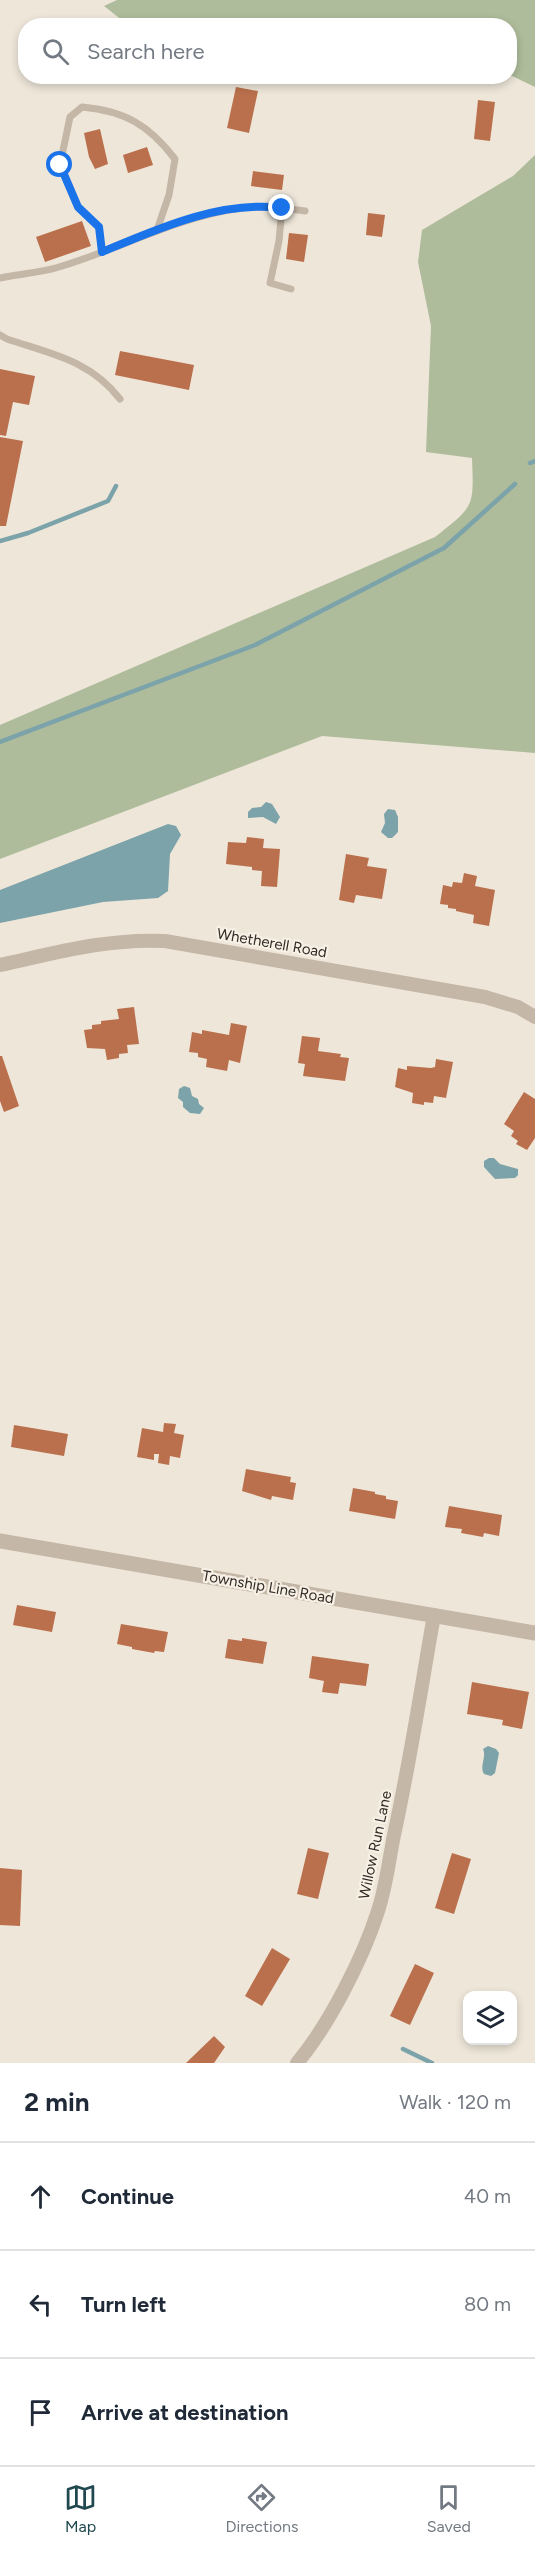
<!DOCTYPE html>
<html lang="en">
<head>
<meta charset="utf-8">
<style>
  body { margin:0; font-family:Figtree,sans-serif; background:#f6f6f7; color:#1f2937 }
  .controls { position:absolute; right:18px; bottom:18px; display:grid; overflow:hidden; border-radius:12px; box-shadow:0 3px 9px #0003 }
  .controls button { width:54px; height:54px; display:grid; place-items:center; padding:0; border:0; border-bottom:2px solid #e0e1e3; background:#fff; color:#1f2937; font:30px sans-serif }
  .stop { position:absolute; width:18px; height:18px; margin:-14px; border:4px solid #1a73e8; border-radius:50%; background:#fff }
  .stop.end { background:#1a73e8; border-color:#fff; box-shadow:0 2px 6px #0008 }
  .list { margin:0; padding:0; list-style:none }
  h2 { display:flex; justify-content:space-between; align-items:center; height:78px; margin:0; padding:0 24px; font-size:26px }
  h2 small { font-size:20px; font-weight:400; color:#747a83 }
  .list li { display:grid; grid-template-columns:39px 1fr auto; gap:18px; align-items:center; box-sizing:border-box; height:108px; padding:0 24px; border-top:2px solid #e0e1e3 }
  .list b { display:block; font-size:22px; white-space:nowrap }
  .list em { font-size:20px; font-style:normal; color:#747a83 }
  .icon { flex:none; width:33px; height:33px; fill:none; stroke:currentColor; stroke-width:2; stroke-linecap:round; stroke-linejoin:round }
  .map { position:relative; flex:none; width:535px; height:2063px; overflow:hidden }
  .search { position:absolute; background:#fff; box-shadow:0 3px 9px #0003; left:18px; right:18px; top:18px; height:66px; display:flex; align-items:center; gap:15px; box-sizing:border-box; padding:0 21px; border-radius:24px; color:#747a83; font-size:22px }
  .sheet { height:402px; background:#fff }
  nav { display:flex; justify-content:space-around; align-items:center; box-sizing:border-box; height:84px; border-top:2px solid #e0e1e3; background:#fff; font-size:16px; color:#747a83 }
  nav a { display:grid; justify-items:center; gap:3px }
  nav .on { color:#20484f }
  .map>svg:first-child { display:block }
  .green { fill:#aebc9b }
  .water { fill:#7ba3a9 }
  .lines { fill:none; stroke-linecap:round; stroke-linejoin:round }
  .stream { stroke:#7ba3a9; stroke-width:4.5 }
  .building { fill:#ba704c }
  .service { stroke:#c5b7a7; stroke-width:7 }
  .minor { stroke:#c5b7a7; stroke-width:14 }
  .tertiary { stroke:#c5b7a7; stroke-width:15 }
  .route { stroke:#1a73e8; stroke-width:8 }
  .labels { text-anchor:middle; stroke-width:4.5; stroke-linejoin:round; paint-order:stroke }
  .street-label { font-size:15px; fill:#322b27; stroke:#f7f0e5 }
</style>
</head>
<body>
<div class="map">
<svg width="535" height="2063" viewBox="0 0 535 2063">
  <rect width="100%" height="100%" fill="#eee6d9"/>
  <g class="green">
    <path d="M 117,0 L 535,0 L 535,87 L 510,75 L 510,26 L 128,25 L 104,6 Z"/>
    <path d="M 535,155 L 535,753 L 322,736 L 0,859 L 0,725 L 435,537 C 474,506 474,508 472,458 L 426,452 L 431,326 L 418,262 L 422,230 L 513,176 Z"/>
  </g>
  <g class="water">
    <path d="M 266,802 L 272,804 L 280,817 L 276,824 L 263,817 L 248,818 L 248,812 L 252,808 L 261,807 Z"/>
    <path d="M 388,809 L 395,810 L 398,817 L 398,832 L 392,838 L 388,838 L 381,832 L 385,823 L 384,814 Z"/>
    <path d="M 168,824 L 176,826 L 181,835 L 170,854 L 168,891 L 158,898 L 103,902 L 0,923 L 0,890 Z"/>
    <path d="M 184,1086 L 190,1088 L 192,1096 L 198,1099 L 199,1104 L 204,1108 L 200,1114 L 190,1113 L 183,1107 L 183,1102 L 178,1098 L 179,1089 Z"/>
    <path d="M 489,1158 L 494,1158 L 500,1164 L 518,1169 L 518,1175 L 515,1178 L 495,1179 L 484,1167 L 484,1161 Z"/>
    <path d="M 488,1746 L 496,1749 L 499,1753 L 495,1773 L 491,1776 L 484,1774 C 479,1766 487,1757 483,1749 Z"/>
  </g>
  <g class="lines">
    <g class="stream">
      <path d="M 530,463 L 535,461"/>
      <path d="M 0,541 L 28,533 L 108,501 L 116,486"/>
      <path d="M 0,742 L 255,645 L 444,548 L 515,484"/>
      <path d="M 403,2049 L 432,2063"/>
    </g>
  </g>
  <g class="building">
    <path d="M 236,87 L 258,91 L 249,133 L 227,128 Z"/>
    <path d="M 478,100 L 495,102 L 490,141 L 474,139 Z"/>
    <path d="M 100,129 L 108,164 L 95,169 L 89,157 L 84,133 Z"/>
    <path d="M 147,147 L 153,165 L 128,173 L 123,155 Z"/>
    <path d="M 253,171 L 284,175 L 282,190 L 251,186 Z"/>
    <path d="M 368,213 L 385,215 L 382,237 L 366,235 Z"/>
    <path d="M 82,221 L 91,246 L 45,262 L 36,237 Z"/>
    <path d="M 289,233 L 308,235 L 304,262 L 286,259 Z"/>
    <path d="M 120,351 L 194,365 L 189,390 L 115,375 Z"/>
    <path d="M 0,369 L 35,376 L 29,405 L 13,402 L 6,436 L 0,435 Z"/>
    <path d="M 0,437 L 23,441 L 6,526 L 0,526 Z"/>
    <path d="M 247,837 L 264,839 L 263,848 L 280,849 L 277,887 L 261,886 L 262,871 L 252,870 L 252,867 L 226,864 L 228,842 L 246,843 Z"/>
    <path d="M 346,854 L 369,858 L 367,866 L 387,869 L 382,899 L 356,895 L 354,903 L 339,900 Z"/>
    <path d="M 464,873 L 477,876 L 475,886 L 495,890 L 489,926 L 473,923 L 474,915 L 456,911 L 456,909 L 448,908 L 448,905 L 440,904 L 443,885 L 452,887 L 453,882 L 462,883 Z"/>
    <path d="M 134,1007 L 139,1044 L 127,1045 L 128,1053 L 119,1054 L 119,1058 L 107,1060 L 105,1049 L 87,1048 L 84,1030 L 92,1029 L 92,1025 L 101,1024 L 101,1021 L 119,1019 L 117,1009 Z"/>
    <path d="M 231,1023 L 247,1026 L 240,1063 L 229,1060 L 227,1071 L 206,1067 L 207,1059 L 198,1057 L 198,1053 L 189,1052 L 192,1032 L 202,1034 L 202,1030 L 229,1035 Z"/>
    <path d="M 302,1036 L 320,1038 L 318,1051 L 341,1054 L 340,1057 L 349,1058 L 345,1081 L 303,1076 L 305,1064 L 298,1063 Z"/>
    <path d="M 0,1056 L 2,1056 L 19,1106 L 4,1112 L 0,1101 Z"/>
    <path d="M 436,1059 L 453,1062 L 446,1098 L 434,1096 L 433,1103 L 424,1102 L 424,1105 L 412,1103 L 413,1093 L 395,1087 L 398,1068 L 407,1070 L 407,1066 L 431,1068 L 435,1067 Z"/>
    <path d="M 524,1092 L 535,1099 L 535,1138 L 527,1150 L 516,1144 L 518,1141 L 511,1136 L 514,1131 L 504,1124 Z"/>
    <path d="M 164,1423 L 176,1424 L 174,1433 L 184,1435 L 180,1458 L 170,1456 L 169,1465 L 158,1463 L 159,1454 L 154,1454 L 154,1460 L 137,1457 L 142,1428 L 163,1432 Z"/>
    <path d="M 14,1425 L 68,1434 L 64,1456 L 11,1447 Z"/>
    <path d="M 246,1469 L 291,1477 L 290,1482 L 296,1483 L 293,1500 L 272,1496 L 271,1500 L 242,1491 Z"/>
    <path d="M 353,1488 L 375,1492 L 375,1494 L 386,1496 L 386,1499 L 398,1501 L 395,1519 L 349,1511 Z"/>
    <path d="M 449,1506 L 502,1515 L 499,1536 L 484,1533 L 483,1537 L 461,1533 L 462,1529 L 445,1527 Z"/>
    <path d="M 17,1605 L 56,1612 L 52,1632 L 13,1625 Z"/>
    <path d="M 121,1624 L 168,1632 L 164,1652 L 155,1651 L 154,1653 L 132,1649 L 132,1647 L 117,1644 Z"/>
    <path d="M 242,1638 L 267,1642 L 263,1664 L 225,1658 L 228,1639 L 242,1641 Z"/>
    <path d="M 312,1656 L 369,1664 L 366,1686 L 340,1683 L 338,1694 L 322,1692 L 324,1681 L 309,1678 Z"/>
    <path d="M 472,1682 L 529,1692 L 522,1729 L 502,1725 L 503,1720 L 467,1714 Z"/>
    <path d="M 308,1848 L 329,1853 L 318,1899 L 297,1894 Z"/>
    <path d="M 452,1853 L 471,1859 L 454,1914 L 435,1908 Z"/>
    <path d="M 0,1868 L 22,1870 L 20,1926 L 0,1925 Z"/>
    <path d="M 272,1948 L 290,1959 L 262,2006 L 245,1996 Z"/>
    <path d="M 415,1964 L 434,1973 L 410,2025 L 390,2016 Z"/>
    <path d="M 214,2036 L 225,2047 L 214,2063 L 186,2063 Z"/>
  </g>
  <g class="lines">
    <g class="service">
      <path d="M 282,208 L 279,241 L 270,283 L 291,289"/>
      <path d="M 102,252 L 99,227 L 78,207 L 60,165 L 70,117 L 82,107 C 125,111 149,125 175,159 L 169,195 L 157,230"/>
      <path d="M 0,278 C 19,274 40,273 59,267 C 120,249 177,217 241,208 C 263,205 284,208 305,211"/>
      <path d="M 0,335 L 7,339 C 51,354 90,360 120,399"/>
    </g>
    <g class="minor">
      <path d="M 0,965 C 55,953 108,938 165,941 L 485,997 L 518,1007 L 535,1017"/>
      <path d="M 297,2063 C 329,2025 363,1958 378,1911 C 386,1887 389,1860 394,1835 C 410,1762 421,1689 434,1615"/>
    </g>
    <path class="tertiary" d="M 0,1541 L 535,1633"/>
  </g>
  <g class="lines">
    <path class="route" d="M 60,165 L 78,207 L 99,227 L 102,252 C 157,229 221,200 282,208"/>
  </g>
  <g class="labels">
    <g class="street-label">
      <text transform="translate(272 943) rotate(10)" y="5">Whetherell Road</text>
      <text transform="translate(268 1587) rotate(10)" y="5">Township Line Road</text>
      <text transform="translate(375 1845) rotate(-78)" y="5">Willow Run Lane</text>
    </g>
  </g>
</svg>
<div class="controls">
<button><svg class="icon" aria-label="layers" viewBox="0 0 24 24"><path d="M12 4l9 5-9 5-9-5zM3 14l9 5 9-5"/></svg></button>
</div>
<div class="stop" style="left:60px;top:165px"></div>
<div class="stop end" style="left:282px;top:208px"></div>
<div class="search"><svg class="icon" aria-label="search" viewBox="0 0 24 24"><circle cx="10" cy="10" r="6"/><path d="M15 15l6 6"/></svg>Search here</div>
</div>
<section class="sheet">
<h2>2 min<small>Walk · 120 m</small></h2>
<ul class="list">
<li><svg class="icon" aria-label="ahead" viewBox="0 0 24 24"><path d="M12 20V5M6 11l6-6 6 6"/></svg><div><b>Continue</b></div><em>40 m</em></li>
<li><svg class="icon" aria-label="left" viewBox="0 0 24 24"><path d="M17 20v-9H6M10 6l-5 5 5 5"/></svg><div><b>Turn left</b></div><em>80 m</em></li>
<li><svg class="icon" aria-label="arrive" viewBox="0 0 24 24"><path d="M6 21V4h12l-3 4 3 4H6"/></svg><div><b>Arrive at destination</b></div></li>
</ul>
</section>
<nav>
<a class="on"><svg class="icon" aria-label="map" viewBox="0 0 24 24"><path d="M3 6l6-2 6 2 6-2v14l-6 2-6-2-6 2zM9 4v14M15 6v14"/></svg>Map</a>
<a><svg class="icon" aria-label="directions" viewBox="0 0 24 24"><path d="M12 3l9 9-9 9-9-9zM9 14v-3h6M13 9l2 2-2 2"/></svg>Directions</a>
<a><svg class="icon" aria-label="saved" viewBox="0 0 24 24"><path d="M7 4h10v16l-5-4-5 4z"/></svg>Saved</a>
</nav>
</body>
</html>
